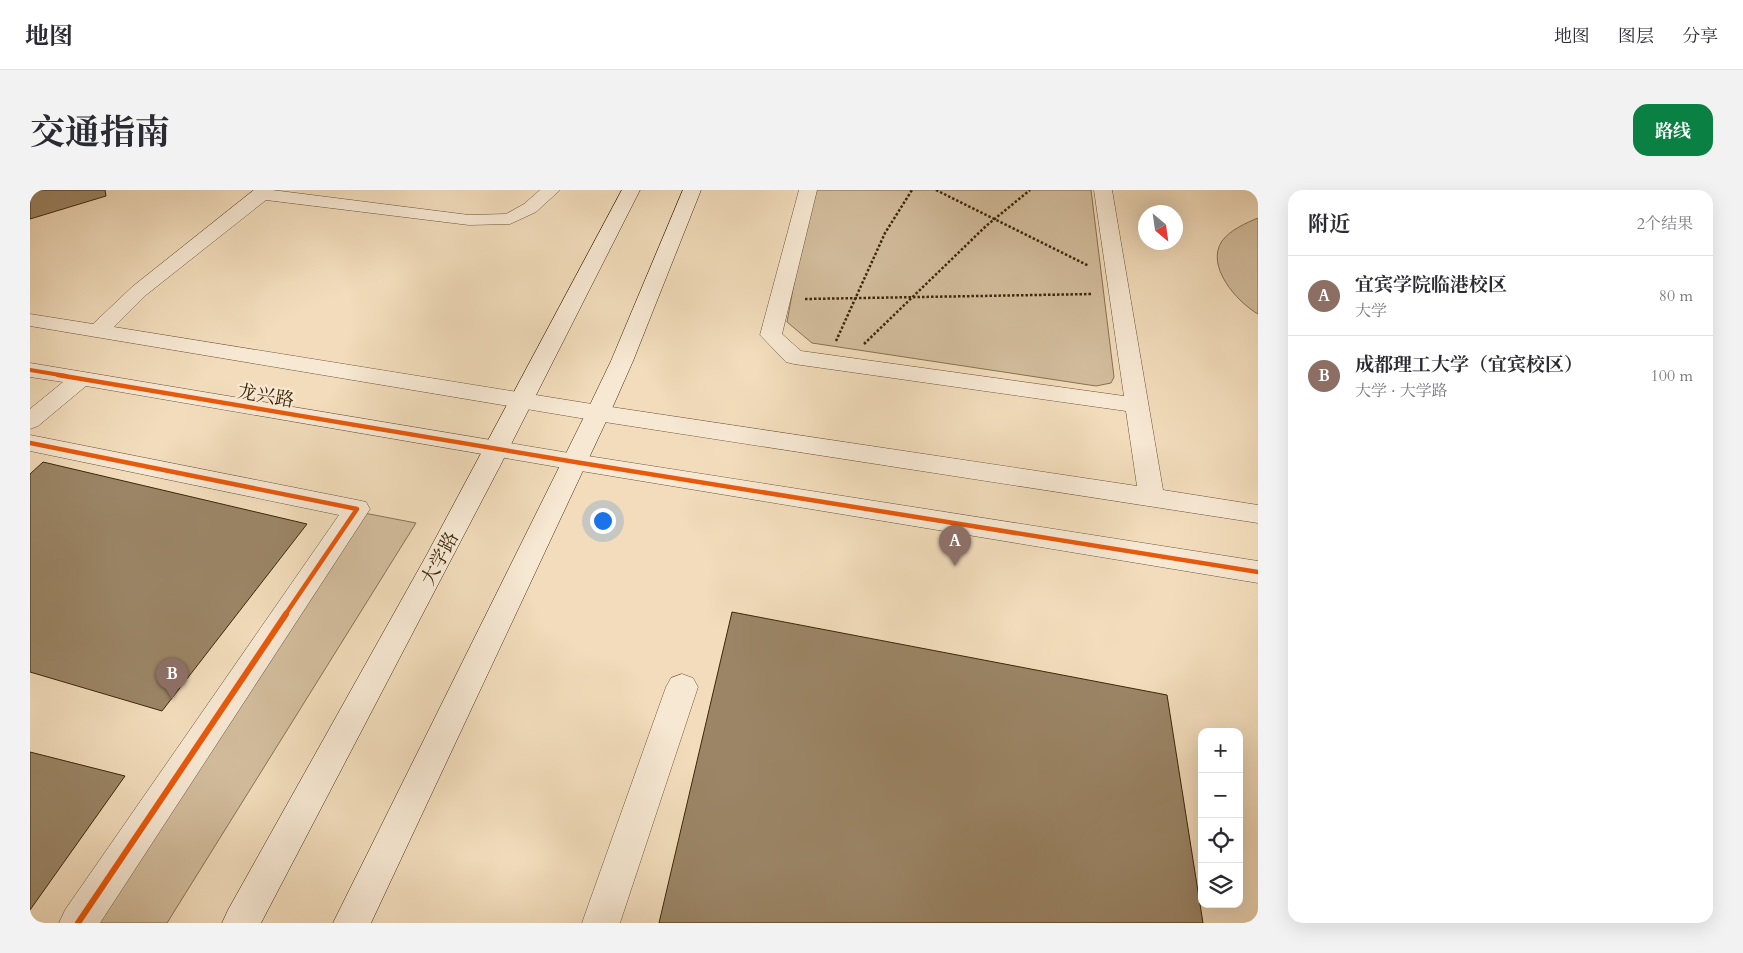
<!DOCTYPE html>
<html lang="zh">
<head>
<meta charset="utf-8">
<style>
  body { margin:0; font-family:Cardo,"Noto Serif SC",serif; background:#f2f2f3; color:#2b2b33 }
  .controls { position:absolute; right:15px; bottom:15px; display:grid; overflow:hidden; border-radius:10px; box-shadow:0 5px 20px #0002 }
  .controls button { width:45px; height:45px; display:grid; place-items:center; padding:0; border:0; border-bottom:1px solid #e1e1e2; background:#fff; color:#2b2b33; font:25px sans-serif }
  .compass { position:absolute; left:1108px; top:15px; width:45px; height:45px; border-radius:50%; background:#fff; box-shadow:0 5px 20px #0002; rotate:151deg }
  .you { position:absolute; left:572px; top:330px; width:18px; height:18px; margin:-12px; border:4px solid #fff; border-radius:50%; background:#1a73e8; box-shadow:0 0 0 8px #1a73e833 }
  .badge { display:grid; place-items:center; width:32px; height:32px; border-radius:50%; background:#0b8043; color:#fff; font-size:16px; font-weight:700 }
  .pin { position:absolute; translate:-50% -41px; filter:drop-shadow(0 1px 2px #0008) }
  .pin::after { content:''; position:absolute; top:26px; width:18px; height:15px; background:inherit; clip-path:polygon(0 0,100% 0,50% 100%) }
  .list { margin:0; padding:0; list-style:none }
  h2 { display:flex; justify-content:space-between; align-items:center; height:65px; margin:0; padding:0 20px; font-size:21px }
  h2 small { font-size:16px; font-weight:400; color:#7c7c81 }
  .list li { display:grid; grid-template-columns:32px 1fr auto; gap:15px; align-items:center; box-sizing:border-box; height:80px; padding:0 20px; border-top:1px solid #e1e1e2 }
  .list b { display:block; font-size:19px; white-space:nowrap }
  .list p { margin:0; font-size:16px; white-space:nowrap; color:#7c7c81 }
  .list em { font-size:16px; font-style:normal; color:#7c7c81 }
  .icon { flex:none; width:28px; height:28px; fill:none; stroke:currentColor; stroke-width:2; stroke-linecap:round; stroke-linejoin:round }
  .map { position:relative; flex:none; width:1228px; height:733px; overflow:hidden; border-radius:15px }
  header { display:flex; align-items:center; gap:30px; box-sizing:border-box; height:70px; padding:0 25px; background:#fff; border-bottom:1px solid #e1e1e2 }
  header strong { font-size:24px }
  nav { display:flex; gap:28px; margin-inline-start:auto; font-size:18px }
  .intro { display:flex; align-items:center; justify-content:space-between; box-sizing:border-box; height:120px; padding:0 30px }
  h1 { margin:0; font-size:35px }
  .button { padding:12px 22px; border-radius:15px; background:#0b8043; color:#fff; font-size:18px; font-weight:700 }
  main { display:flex; gap:30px; padding:0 30px }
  aside { flex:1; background:#fff; border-radius:15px; box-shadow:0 5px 20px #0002 }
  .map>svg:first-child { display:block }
  .green { fill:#d3bd9d; stroke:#887253 }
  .building { fill:#9b8566; stroke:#3d2709 }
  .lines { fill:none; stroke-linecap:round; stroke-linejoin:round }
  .minor-casing { stroke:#6a5436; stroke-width:1 }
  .secondary-casing { stroke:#3d2709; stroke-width:1 }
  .path { stroke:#3d2709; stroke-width:2.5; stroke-dasharray:2.5 2; stroke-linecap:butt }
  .minor { fill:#f7e8d3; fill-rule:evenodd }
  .secondary { fill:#f7e8d3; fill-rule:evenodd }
  .cycleway-far2-casing { stroke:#f7e8d3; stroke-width:6 }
  .cycleway-far1-casing { stroke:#f7e8d3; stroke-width:8 }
  .cycleway-casing { stroke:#f7e8d3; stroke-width:9 }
  .cycleway-far2 { stroke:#e8590c; stroke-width:4 }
  .cycleway-far1 { stroke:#e8590c; stroke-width:4.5 }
  .cycleway { stroke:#e8590c; stroke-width:6 }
  .labels { text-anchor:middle; stroke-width:4.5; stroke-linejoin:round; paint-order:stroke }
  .street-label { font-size:19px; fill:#3d2709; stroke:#f7e8d3 }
</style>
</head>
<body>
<header>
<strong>地图</strong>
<nav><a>地图</a><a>图层</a><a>分享</a></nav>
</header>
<div class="intro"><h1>交通指南</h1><a class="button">路线</a></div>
<main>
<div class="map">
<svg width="1228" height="733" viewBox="0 0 1228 733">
  <rect width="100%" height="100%" fill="#f2dcbb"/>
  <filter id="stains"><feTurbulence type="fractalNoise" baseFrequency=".004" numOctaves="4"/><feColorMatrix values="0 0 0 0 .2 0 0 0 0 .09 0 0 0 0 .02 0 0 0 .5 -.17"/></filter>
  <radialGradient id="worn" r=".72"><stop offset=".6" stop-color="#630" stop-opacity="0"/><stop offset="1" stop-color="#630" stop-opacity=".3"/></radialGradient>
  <g class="green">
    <path d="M 781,0 L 1061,0 L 1084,187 L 1081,193 L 1066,196 L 782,153 L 757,132 Z"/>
    <path d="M 1228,28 L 1228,124 C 1207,112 1175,76 1192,51 C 1200,40 1216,33 1228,28 Z"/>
    <path d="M 334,323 L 386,333 L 137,733 L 59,733 Z"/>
  </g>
  <g class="building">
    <path d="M 10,0 L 75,0 L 76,6 L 0,29 L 0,3 Z"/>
    <path d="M 13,272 L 277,334 L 132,521 L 0,482 L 0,284 Z"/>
    <path d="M 702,422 L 1137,505 L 1173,733 L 629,733 Z"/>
    <path d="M 0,562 L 95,586 L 0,720 Z"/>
  </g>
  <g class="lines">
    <g class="minor-casing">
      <g id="minor">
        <path d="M 224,0 L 242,0 L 439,25 L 476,24 L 494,14 L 510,0 L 530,0 L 506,22 L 480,34 L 439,35 L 236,10 L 116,105 L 84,137 L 568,215 L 1107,296 L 1096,221 L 764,174 L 756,172 L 730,145 L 769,0 L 787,0 L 752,144 L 771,161 L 1094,206 L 1064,0 L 1082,0 L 1133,300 L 1228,315 L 1228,333 L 568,231 L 0,136 L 0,124 L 63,134 L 102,97 Z"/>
        <path d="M 0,173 L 545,264 L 1228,371 L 1228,393 L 545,280 L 56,196 L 8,236 L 0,239 L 0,219 L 33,192 L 0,187 Z"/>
        <path d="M 0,245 L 327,310 L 336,312 L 340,319 L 70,733 L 29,733 L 35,720 L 309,325 L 0,261 Z"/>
        <path d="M 652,484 L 663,488 L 668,497 L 590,733 L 552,733 L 636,497 L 641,488 Z"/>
      </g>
    </g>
    <g class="secondary-casing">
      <g id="secondary">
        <path d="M 592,0 L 610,0 L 470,276 L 231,733 L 192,733 L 198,720 L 395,368 Z"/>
        <path d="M 653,0 L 671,0 L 603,171 L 580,223 L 341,733 L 303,733 L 556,223 L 581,171 Z"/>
      </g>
    </g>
    <g class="path">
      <path d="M 906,0 L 1059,76"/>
      <path d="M 775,109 L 1063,104"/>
      <path d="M 806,151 L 855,43 L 882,0"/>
      <path d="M 834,154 L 956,36 L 1000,0"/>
    </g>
    <use href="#minor" class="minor"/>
    <use href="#secondary" class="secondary"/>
    <g class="cycleway-far2-casing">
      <path id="cycleway-far2" d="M 0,180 L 36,186"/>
    </g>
    <g class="cycleway-far1-casing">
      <g id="cycleway-far1">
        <path d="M 28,185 L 545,272 L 1228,382"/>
        <path d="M 0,253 L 327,319 L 255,425"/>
      </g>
    </g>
    <g class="cycleway-casing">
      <path id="cycleway" d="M 48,733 L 256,424"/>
    </g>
    <use href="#cycleway-far2" class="cycleway-far2"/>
    <use href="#cycleway-far1" class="cycleway-far1"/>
    <use href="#cycleway" class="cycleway"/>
  </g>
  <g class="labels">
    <g class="street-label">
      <text transform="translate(236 205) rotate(10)" y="7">龙兴路</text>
      <text transform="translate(409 368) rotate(-62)" y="7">大学路</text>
    </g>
  </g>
  <rect width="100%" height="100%" filter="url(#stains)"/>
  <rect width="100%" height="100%" fill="url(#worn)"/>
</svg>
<div class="controls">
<button>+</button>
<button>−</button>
<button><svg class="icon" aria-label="locate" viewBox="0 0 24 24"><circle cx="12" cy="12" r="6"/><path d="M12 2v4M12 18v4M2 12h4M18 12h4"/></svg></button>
<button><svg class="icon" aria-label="layers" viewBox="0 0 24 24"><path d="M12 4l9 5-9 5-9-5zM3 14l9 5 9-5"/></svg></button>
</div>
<svg class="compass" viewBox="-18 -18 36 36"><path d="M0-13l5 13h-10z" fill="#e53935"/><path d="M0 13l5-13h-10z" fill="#7c7c81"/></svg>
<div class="you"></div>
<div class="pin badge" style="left:925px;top:376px;background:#8d6e63">A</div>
<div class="pin badge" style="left:142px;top:509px;background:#8d6e63">B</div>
</div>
<aside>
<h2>附近<small>2个结果</small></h2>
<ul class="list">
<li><span class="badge" style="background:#8d6e63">A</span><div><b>宜宾学院临港校区</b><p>大学</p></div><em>80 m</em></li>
<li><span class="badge" style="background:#8d6e63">B</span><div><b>成都理工大学（宜宾校区）</b><p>大学 · 大学路</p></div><em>100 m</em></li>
</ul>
</aside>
</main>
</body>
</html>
